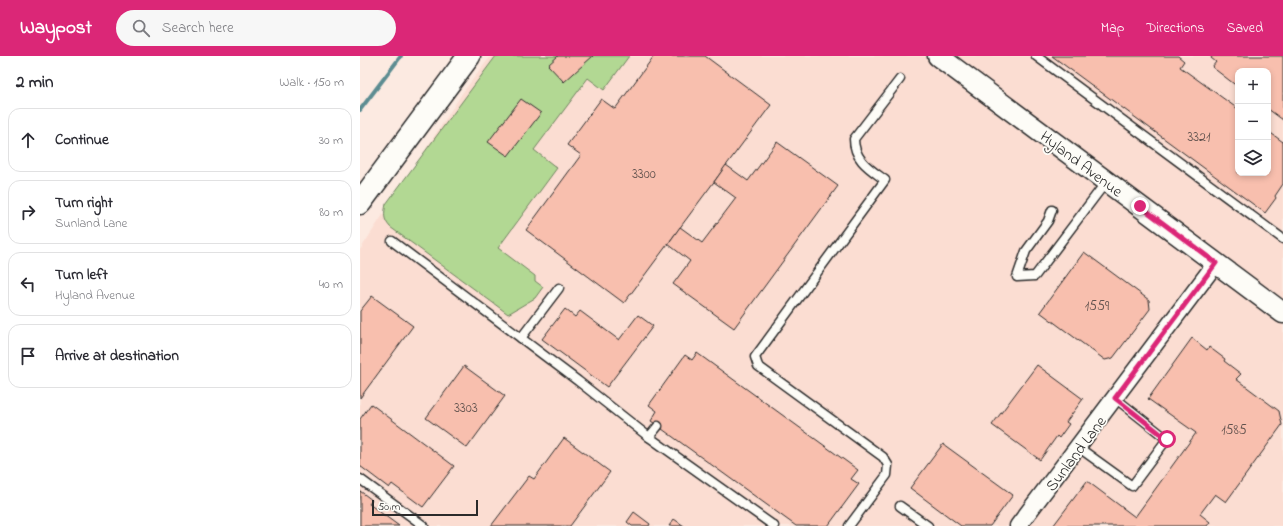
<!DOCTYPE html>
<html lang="en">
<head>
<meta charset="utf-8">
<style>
  body { margin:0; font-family:"Indie Flower",sans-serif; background:#f7f7f7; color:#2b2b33 }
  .controls { position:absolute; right:12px; top:12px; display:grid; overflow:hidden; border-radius:8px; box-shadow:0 2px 6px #0003 }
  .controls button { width:36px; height:36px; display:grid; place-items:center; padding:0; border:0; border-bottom:1px solid #e1e1e2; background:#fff; color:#2b2b33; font:20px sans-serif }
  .scale { position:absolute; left:12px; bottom:10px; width:106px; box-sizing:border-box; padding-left:4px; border:2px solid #2b2b2b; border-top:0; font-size:11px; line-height:14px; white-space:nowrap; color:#2b2b2b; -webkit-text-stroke:3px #fdfcf7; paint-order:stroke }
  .stop { position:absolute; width:12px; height:12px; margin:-9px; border:3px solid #db2777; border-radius:50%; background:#fff }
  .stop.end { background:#db2777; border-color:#fff; box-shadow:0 1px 4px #0008 }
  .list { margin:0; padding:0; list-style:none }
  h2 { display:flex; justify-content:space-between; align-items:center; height:52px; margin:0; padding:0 16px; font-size:17px }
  h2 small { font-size:13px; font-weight:400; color:#7c7c81 }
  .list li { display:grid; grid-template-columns:26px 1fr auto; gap:12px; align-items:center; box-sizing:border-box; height:64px; margin:0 8px 8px; padding:0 8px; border:1px solid #e1e1e2; border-radius:12px }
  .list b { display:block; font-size:15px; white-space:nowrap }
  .list p { margin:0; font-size:13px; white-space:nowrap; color:#7c7c81 }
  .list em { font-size:13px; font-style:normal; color:#7c7c81 }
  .icon { flex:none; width:22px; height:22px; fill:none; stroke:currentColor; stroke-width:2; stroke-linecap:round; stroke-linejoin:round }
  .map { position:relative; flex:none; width:923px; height:470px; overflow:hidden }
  header { display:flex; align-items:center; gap:24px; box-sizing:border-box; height:56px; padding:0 20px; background:#db2777; color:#fff }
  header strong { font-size:19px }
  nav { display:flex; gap:22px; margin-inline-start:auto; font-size:14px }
  .search { width:280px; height:36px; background:#f7f7f7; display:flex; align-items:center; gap:10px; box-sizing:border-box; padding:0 14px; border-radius:22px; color:#7c7c81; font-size:15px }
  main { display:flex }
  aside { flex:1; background:#fff }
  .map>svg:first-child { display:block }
  .built { fill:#fbddd2; fill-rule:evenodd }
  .green { fill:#b2d893; stroke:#6e825f }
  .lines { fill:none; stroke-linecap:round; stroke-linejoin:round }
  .stream { stroke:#5c8c91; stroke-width:4 }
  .building { fill:#f8bfae; stroke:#2b2b2b }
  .service-casing { stroke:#2b2b2b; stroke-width:11 }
  .minor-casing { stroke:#2b2b2b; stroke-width:19 }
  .tertiary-casing { stroke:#2b2b2b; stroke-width:23 }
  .secondary-casing { stroke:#2b2b2b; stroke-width:25 }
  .service { stroke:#fdfcf7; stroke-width:8 }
  .minor { stroke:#fdfcf7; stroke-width:16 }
  .tertiary { stroke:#fdfcf7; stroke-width:20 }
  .secondary { stroke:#fdfcf7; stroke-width:22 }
  .route { stroke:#db2777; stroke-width:5 }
  .labels { text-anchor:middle; stroke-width:3.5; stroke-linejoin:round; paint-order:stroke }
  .number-label { font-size:14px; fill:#5e504c }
  .street-label { font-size:16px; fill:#2b2b2b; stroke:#fdfcf7 }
</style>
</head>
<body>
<header>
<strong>Waypost</strong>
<div class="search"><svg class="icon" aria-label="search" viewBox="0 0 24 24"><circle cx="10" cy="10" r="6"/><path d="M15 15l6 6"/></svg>Search here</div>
<nav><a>Map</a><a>Directions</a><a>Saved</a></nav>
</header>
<main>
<aside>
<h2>2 min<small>Walk · 150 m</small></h2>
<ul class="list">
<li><svg class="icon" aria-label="ahead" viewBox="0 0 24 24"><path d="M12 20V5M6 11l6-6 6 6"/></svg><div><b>Continue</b></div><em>30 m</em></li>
<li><svg class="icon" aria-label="right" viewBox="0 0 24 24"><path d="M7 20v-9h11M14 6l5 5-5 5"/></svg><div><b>Turn right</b><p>Sunland Lane</p></div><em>80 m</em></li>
<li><svg class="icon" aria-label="left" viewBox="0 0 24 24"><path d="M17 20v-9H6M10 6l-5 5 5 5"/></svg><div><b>Turn left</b><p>Hyland Avenue</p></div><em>40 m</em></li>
<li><svg class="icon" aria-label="arrive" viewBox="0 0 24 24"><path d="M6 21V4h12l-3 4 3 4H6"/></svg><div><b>Arrive at destination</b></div></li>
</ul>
</aside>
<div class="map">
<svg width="923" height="470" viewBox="0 0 923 470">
  <rect width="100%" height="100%" fill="#fceae1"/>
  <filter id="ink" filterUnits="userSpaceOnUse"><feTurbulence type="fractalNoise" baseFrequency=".025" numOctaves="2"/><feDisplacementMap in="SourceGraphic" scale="8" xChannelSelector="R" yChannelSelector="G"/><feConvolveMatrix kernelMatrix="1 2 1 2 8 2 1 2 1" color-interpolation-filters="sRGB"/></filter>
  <g filter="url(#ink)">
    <path class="built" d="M 131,0 L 923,0 L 923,470 L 0,470 L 0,194 L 103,36 ZM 878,15 L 908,15 L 908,117 L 878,117 Z"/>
    <path class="green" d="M 136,0 L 269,0 L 244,34 L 228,22 L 174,94 L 197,112 L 138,192 L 175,220 L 175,225 L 183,231 L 175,242 L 148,258 L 30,171 C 23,163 24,158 26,148 Z"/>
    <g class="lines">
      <path class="stream" d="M 0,54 L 41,0"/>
    </g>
    <g class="building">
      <path d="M 198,0 L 233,0 L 204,26 L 188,9 Z"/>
      <path d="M 294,0 L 345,0 L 411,49 L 264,247 L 166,174 L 221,99 L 207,89 L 241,43 L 255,53 Z"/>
      <path d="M 692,0 L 818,0 L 824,5 L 820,11 L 878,53 L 878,117 L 908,117 L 908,75 L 923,86 L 923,128 L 915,140 L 916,142 L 905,157 Z"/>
      <path d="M 852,0 L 923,0 L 923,64 L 908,53 L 908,15 L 878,15 L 878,31 L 852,11 L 856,6 L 851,2 Z"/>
      <path d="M 161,43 L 181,57 L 148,100 L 128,86 Z"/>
      <path d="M 417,86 L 478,130 L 374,272 L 313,228 L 330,205 L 308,188 L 320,171 L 342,187 L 376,142 L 354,126 L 366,109 L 388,125 Z"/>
      <path d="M 724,196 L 789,244 L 790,253 L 753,302 L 745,304 L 680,256 Z"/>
      <path d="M 12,240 L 53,270 L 0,342 L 0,255 Z"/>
      <path d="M 205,253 L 215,261 L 220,255 L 259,284 L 278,259 L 293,270 L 247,331 L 182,283 Z"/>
      <path d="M 832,282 L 847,294 L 849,291 L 865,303 L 864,305 L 881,318 L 876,323 L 919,355 L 922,369 L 866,446 L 855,438 L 840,458 L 850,466 L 847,470 L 693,470 L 727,425 L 775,461 L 836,377 L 788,343 Z"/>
      <path d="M 337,297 L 498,414 L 491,423 L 499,428 L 468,470 L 436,470 L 291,365 L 297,355 L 289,349 L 325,299 L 332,304 Z"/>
      <path d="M 677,309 L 723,343 L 706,366 L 709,368 L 699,382 L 697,380 L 680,404 L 632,369 Z"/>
      <path d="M 104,310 L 145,340 L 107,392 L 66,362 Z"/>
      <path d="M 11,348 L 94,410 L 63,451 L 32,428 L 29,432 L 0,410 L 0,363 Z"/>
      <path d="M 204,382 L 250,416 L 210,470 L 131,470 L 169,420 L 174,423 Z"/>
      <path d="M 583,388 L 653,439 L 630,470 L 601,470 L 550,432 Z"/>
      <path d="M 0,435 L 12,444 L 9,448 L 39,470 L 0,470 Z"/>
      <path d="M 274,456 L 290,468 L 289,470 L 272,470 L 267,466 Z"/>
      <path d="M 314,463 L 324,470 L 309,470 Z"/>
    </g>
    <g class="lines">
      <g class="service-casing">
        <g id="service">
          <path d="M 676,0 L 923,183"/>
          <path d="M 692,154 L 688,165 L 666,195 L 657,221 L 675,220 L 746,126"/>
          <path d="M 32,185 L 218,325 L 289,381 L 414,470"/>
          <path d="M 161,282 L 199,232"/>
          <path d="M 289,381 L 298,370"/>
          <path d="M 718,391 L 772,430 L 807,383 L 755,342"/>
          <path d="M 0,423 L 64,470"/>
          <path d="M 540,450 L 568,470"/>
          <path d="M 489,470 L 527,419 L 528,409 L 523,401 L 398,310 L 395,301 L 525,124 C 510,113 494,104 494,83 L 540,23"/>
        </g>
      </g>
      <g class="minor-casing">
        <path id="minor" d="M 658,470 L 856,207"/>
      </g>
      <g class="tertiary-casing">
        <path id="tertiary" d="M 578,0 L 923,257"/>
      </g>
      <g class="secondary-casing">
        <path id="secondary" d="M 0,147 L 109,0"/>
      </g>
      <use href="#service" class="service"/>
      <use href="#minor" class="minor"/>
      <use href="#tertiary" class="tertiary"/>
      <use href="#secondary" class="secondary"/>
    </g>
  </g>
  <g class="lines" filter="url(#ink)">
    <path class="route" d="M 780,150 L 856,207 L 755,342 L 807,383"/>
  </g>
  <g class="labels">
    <g class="number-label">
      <text x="839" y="85">3321</text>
      <text x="284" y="122">3300</text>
      <text x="737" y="254">1559</text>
      <text x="106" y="356">3303</text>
      <text x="874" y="378">1585</text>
    </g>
    <g class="street-label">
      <text transform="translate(722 107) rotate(37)" y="6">Hyland Avenue</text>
      <text transform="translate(715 397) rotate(-53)" y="6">Sunland Lane</text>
    </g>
  </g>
</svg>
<div class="controls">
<button>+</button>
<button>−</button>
<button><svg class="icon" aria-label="layers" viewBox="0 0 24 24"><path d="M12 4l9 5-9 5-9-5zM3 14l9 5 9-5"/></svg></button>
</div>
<div class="scale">50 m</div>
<div class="stop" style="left:807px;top:383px"></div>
<div class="stop end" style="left:780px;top:150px"></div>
</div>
</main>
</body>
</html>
